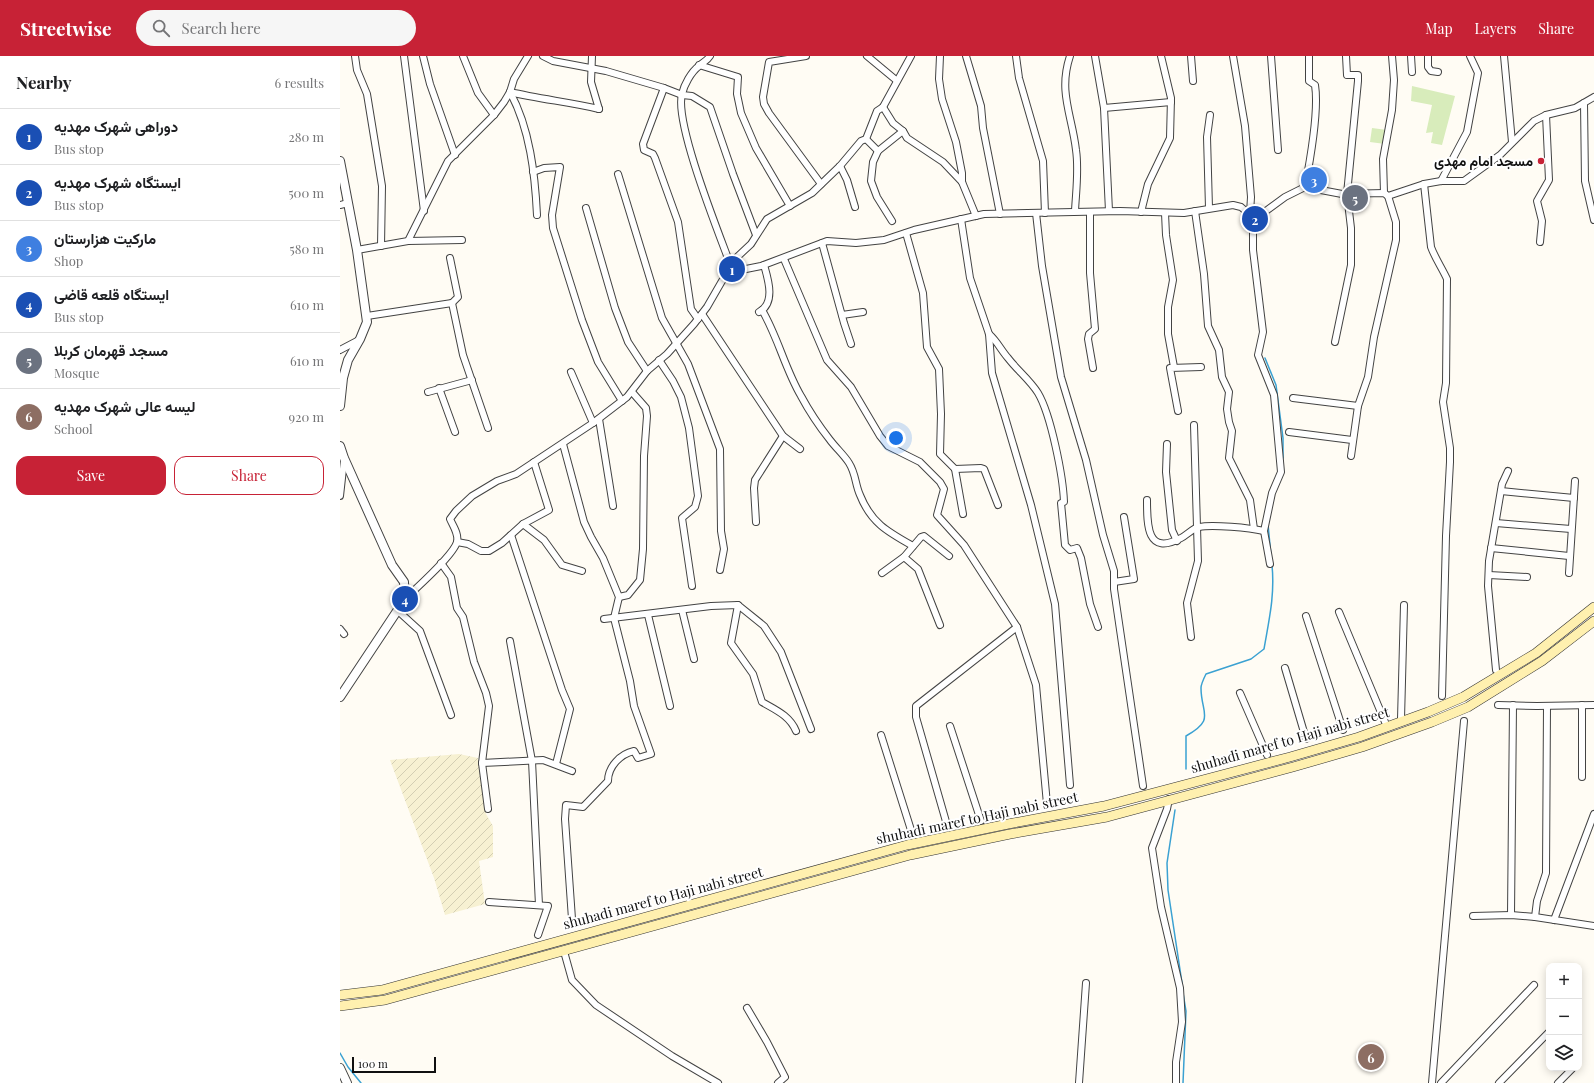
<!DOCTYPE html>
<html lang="en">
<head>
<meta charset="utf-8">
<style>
  body { margin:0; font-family:"Playfair Display",Vazirmatn,serif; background:#f6f6f6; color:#202124 }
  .controls { position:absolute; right:12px; bottom:12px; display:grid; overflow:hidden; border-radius:8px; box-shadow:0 2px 10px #0003 }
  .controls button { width:36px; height:36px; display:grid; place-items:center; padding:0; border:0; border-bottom:1px solid #e0e0e0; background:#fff; color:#202124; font:20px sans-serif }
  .scale { position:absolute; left:12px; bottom:10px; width:84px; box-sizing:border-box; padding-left:4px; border:2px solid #101010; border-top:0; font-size:11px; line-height:14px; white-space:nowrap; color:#101010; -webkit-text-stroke:3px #fff; paint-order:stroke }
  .you { position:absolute; left:556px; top:382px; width:14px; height:14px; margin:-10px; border:3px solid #fff; border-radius:50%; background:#1a73e8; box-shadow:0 0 0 6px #1a73e833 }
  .badge { display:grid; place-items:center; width:26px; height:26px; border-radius:50%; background:#c72236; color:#fff; font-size:13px; font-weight:700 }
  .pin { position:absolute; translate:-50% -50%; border:2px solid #fff; box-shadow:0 1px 4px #0006 }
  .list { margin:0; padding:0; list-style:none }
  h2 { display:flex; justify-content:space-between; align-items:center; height:52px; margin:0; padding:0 16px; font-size:17px }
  h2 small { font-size:13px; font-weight:400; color:#757577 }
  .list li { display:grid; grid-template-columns:26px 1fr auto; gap:12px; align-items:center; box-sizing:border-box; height:56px; padding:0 16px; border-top:1px solid #e0e0e0 }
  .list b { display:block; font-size:15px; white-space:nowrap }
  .list p { margin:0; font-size:13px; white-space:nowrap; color:#757577 }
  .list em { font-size:13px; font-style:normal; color:#757577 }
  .actions { display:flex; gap:8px; padding:12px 16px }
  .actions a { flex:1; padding:9px 0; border:1px solid #c72236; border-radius:12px; text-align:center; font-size:14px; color:#c72236 }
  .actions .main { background:#c72236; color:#fff }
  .icon { flex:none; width:22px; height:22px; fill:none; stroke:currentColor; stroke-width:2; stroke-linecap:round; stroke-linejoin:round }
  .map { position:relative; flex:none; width:1254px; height:1027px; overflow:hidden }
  header { display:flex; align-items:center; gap:24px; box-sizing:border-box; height:56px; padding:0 20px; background:#c72236; color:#fff }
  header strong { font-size:19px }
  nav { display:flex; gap:22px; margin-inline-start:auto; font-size:14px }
  .search { width:280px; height:36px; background:#f6f6f6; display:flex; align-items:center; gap:10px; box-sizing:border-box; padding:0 14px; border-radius:22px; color:#757577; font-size:15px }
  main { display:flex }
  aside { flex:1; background:#fff }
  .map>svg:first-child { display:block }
  .farmland { fill:url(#farmland-furrows) }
  .grass { fill:#d8ecbb }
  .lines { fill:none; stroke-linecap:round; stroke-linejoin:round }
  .stream { stroke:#3aa1d2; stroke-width:1.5 }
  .minor-casing { stroke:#434343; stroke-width:8 }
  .tertiary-casing { stroke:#434343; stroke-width:10 }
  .secondary-casing { stroke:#323232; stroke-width:10 }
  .minor { stroke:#fff; stroke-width:6 }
  .tertiary { stroke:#fff; stroke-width:8 }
  .secondary { stroke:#fff0af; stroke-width:9 }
  .poi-dot { fill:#c72236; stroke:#fff; stroke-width:1.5 }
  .labels { text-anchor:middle; stroke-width:4; stroke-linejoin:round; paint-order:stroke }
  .poi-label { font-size:14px; font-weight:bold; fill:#101010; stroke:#fff; text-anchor:end }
  .street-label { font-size:14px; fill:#101010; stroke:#fff }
</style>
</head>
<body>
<header>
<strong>Streetwise</strong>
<div class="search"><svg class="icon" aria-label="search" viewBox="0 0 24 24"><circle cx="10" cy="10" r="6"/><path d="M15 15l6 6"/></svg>Search here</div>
<nav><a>Map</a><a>Layers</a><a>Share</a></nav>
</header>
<main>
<aside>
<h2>Nearby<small>6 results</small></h2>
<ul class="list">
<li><span class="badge" style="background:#1a4fb4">1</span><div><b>دوراهی شهرک مهدیه</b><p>Bus stop</p></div><em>280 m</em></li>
<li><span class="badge" style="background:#1a4fb4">2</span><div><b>ایستگاه شهرک مهدیه</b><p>Bus stop</p></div><em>500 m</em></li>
<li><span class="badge" style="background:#3f7fe0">3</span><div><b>مارکیت هزارستان</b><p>Shop</p></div><em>580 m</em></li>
<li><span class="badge" style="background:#1a4fb4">4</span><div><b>ایستگاه قلعه قاضی</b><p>Bus stop</p></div><em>610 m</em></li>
<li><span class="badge" style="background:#6b7280">5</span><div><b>مسجد قهرمان کربلا</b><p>Mosque</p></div><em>610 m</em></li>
<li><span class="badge" style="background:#8d6e63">6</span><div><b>لیسه عالی شهرک مهدیه</b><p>School</p></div><em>920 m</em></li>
</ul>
<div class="actions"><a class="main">Save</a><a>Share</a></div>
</aside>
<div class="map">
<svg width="1254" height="1027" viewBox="0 0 1254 1027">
  <defs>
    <pattern id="farmland-furrows" width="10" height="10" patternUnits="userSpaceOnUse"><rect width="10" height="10" fill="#f7f1d2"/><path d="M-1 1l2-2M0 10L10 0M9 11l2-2" fill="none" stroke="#d3ceb3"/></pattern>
  </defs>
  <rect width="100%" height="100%" fill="#fffcf4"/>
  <path class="farmland" d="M 119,698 L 138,702 L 146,758 L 153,770 L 153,801 L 139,805 L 145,848 L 105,859 L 94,822 L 50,704 Z"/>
  <g class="grass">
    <path d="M 1072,30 L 1115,40 L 1102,89 L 1091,87 L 1093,76 L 1086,77 L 1092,49 L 1071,45 Z"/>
    <path d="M 1032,72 L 1047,74 L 1045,88 L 1030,86 Z"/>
  </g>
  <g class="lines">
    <g class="stream">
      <path d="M 925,302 L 936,329 L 943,382 L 943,402"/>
      <path d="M 928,468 L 931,500"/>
      <path d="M 846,713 L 846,680 C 876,663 861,658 861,632 C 861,628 864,622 866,618 L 911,603 L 924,593 C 929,564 935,539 932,509"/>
      <path d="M 835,754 L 827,807 L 828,834 L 842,927"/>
      <path d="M 0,997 L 8,1011 L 21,1027"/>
      <path d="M 843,1027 L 846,955 L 843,937"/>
    </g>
    <g class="minor-casing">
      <g id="minor">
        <path d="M 15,0 L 17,14 L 27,38 L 42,130 L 41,190"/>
        <path d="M 64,0 L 84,155"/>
        <path d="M 83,0 L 90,28 L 115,99"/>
        <path d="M 123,0 L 138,37 L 154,59"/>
        <path d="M 203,0 L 213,5 L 266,15 L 324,32 L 342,39 L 352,40 L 370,51 L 393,118 L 416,179"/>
        <path d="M 252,0 L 251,26 L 259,53"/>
        <path d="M 370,0 C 367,5 363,6 359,10 C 351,16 344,29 342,38 C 334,67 380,180 392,213 L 401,214 L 421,210 L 487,185 L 516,187 L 544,184 L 574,174 L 644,158 L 780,155 L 844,157 L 893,149 L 901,151 L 915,163"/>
        <path d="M 466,0 L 429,6 L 423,41 L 424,48 L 429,57 L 481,128"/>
        <path d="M 527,0 L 556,24"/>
        <path d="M 600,0 L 599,23 L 602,43 L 616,86 L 622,117 L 622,126 L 636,160"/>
        <path d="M 626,0 L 641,50 L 643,72 L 660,158"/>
        <path d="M 676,0 L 679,22 L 703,105 L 705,157"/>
        <path d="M 730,0 C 718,36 732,59 736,94 C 739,114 736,135 735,155"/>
        <path d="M 755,0 L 764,52 L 769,155"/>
        <path d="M 851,0 L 853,25"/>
        <path d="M 893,0 L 905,70 L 911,141 L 910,157"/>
        <path d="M 931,0 L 938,94"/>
        <path d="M 1071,0 L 1072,16"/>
        <path d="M 1088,0 L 1088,11 L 1091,15 L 1098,16"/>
        <path d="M 1164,0 L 1172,86"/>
        <path d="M 359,9 L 398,21 L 397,38 L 401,57 L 416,92 L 450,150"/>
        <path d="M 324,32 L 303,88 L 304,94 L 313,98 L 315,102 L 338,166 L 351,253 L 358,263"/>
        <path d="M 170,36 C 190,73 195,118 197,159"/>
        <path d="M 170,36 C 199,43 229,46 259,53"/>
        <path d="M 1244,47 L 1245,125 L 1254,164"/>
        <path d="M 543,51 L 553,67 L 563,75 L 567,82 L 603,106 L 622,126"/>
        <path d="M 764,52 L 831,46"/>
        <path d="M 526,83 L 538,95"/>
        <path d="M 500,110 L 507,124 L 515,151"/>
        <path d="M 193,116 L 204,112 L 220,111 L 212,159 L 213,172 L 242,264 L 258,306 L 282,345"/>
        <path d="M 278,118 L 322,262 L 348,308 L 380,393 L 381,475 L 384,493 L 380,514"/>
        <path d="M 1101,125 L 1127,76 L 1138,17 L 1130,0"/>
        <path d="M 1084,128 L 1091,191 C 1095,202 1102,212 1107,223 L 1106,327 L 1103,346 L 1110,392 L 1110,406 L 1106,480 L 1102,640"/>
        <path d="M 965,131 C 970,105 979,54 975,29 L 969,25 L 969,0"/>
        <path d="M 1044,137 L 1043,103 L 1052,54 L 1054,24 L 1052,0"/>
        <path d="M 0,149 L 8,147"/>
        <path d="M 246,152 L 275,252 L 288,286 L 307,315"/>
        <path d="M 869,152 L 867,81 L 870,59"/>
        <path d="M 855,155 L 864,218 L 868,270 L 879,294 L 882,321 L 889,336 L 887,353 L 889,366 L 892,375 L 889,402 L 910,444 L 914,473"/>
        <path d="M 750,156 L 750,217 L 755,273 L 749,278 L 748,283 L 753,312"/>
        <path d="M 801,156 L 808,128 L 830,82 L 831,42 L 821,0"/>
        <path d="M 696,157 L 702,210 L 721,321 L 746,404 L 763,479 L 774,515 L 774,533 L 803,730"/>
        <path d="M 825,157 L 826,179 L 833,224 L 828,251 L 828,278 L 834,311"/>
        <path d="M 621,163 L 630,222 L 649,278 L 652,317 L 691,449 L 715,548 L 730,729"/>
        <path d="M 552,165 L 537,141 L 531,125 L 533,106 L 538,95 L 563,75"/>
        <path d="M 566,177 L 583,237 L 587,291 L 599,313 L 601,358 L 600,398 L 615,413 L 641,412 L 644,413 L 658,449"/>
        <path d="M 68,185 L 122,184"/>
        <path d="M 1200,186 L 1202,165 L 1197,145 L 1209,124 L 1206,59"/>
        <path d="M 482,187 L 504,267 L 511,288"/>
        <path d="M 17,194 L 68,185 L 108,105 L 154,59 L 164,46 L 170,36 L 174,23 L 188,0"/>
        <path d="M 444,203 L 487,304 L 511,331 L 540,380 L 548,390 L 580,406 L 600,426 L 604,433 L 597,459 L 624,489 L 677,571 L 696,629 L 707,748"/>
        <path d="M 112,247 L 123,299 L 148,372"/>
        <path d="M 422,254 C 438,281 445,313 461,340 C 469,355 479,370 490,384 C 496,392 504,399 509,407 C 516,418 515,428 520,439 C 531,467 548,476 573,490"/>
        <path d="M 419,256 C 436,247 428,223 424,209"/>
        <path d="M 362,258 L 443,380 L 460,393"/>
        <path d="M 502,259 L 523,256"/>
        <path d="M 27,260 L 112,247 L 118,241 L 110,202"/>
        <path d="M 649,278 C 657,285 661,294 668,302 C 677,314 690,324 698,337 C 711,359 723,420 724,446 L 721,447 L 725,489 L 730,494 L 737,492 L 741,502 L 750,548 L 758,571"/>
        <path d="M 995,286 L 1011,209 L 1011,172 L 1007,138 L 1018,25 L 1018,19 L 1007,19 L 1006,0"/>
        <path d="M 0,294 L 19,284"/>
        <path d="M 319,304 L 333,325 L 341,341 L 349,372 L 358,440 L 355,451 L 342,462 L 352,530"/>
        <path d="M 231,316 L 253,367"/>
        <path d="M 99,332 L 115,376"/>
        <path d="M 88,336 L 132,324"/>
        <path d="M 953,342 L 1018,350"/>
        <path d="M 838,355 L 830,312 L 861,311"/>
        <path d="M 259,363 L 273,450"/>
        <path d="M 949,376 L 1012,384"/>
        <path d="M 223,388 L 244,466 L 251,481 L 263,502 L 279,541 L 274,562 L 290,625 L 294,650 L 311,698 L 298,702 L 294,695 C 280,698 268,711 268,725 L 243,751 L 226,749 L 225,763 L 232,863"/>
        <path d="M 827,388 L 826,416 L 832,474 L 837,485"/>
        <path d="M 1011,400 L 1018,350 L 1028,321 L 1034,281 L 1056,184 L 1056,166 L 1048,140"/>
        <path d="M 615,413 L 623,458"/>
        <path d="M 1161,435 L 1234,442"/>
        <path d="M 0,440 L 4,404"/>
        <path d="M 807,444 C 807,470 807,500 841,482 C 847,479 853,472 859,471 C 872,468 910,472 924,475"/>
        <path d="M 416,466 L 414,432 L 415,424 L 443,380"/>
        <path d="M 1156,467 L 1231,473"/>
        <path d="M 183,468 L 204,484 L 222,509 L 242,515"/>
        <path d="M 171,479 L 222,634 L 230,653 L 216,708"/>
        <path d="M 117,486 L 128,488 L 141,495 L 149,495 L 162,487 L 183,468 L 209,454 L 194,406"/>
        <path d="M 1151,492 L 1229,500"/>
        <path d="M 564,501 L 578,513 L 600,569"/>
        <path d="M 101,507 L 111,521 L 117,552 L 123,561 L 134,606 L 146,637 L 149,650 L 142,707 L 148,753"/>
        <path d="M 930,508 L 924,475 L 932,437 L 941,416 L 934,339 L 918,299 L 923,276 L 913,194 L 913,172 L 915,163 L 945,141 L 965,131 L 1002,138 L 1044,137 L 1048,140 L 1084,128 L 1101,125 L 1124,125 L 1160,99 L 1194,65 L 1206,59 L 1235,52 L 1254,41"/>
        <path d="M 542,517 L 564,501 L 581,481 L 584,480 L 609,500"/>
        <path d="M 1229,517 L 1235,425"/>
        <path d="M 1149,519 L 1187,521"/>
        <path d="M 774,526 L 794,523 L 784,461"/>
        <path d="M 279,541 L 288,539 L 300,524 L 303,493 L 304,400 L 307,360 L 306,352 L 292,336"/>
        <path d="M 65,543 C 76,532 113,500 117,486 C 119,478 113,470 110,463 L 116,455 L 132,440 L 157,425 L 176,418 L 253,367 L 287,341 L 307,315 L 327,298 L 354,268 L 367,251 L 382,225 L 392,213 L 395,203 L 411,188 L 427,163 L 472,137 L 500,110 L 521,85 L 526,83 L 537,55 L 543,51 L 571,0"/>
        <path d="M 398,549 L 391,587 L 413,618 L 422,646 C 436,654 450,660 456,675"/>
        <path d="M 57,554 L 80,575 L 111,659"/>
        <path d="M 342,554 L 354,603"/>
        <path d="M 999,556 L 1045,666"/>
        <path d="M 308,559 L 330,650"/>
        <path d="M 966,560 L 1003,674"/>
        <path d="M 264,563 L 371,550 L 398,549 L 424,570 L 441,596 L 471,673"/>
        <path d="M 0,573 L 4,578"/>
        <path d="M 851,581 L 847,547 L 858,505 L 854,369"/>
        <path d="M 170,585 L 192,705 L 199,849"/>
        <path d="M 945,612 L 966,683"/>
        <path d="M 1156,614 L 1148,530 L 1149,505 L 1162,428 L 1168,415"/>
        <path d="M 900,637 L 927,699"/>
        <path d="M 1158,649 L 1197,650 L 1254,649"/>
        <path d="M 1242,649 L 1242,721"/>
        <path d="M 1061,663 L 1064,549"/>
        <path d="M 610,670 L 641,765"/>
        <path d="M 541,679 L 571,774"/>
        <path d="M 142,707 L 203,704 L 232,715"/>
        <path d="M 829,743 L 827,753 L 812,792 L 821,851 L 840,932 L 842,966 L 836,1006 L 836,1027"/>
        <path d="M 607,769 L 576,661 L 576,650 L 677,571"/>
        <path d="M 149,846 L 208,850 L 198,879"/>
        <path d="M 1171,859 L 1173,649"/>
        <path d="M 1133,860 L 1171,859 L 1195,861 L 1254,870"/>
        <path d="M 1195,861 L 1197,845 L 1206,817 L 1207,650"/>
        <path d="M 1214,864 L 1254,758"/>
        <path d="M 225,899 L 232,924 L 256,949 L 332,1000 L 378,1027"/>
        <path d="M 407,952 L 427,986 L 445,1021 L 438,1027"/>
        <path d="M 739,1027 L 746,927"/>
        <path d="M 1092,1027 L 1124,665"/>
        <path d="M 1101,1027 L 1194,929"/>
        <path d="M 1159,1027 L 1209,976"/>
        <path d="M 1218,1027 L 1232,1013"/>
      </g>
    </g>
    <g class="tertiary-casing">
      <g id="tertiary">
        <path d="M 0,105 L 17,194 L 27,266 L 20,283 L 8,304 L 3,322 L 0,350"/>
        <path d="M 0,390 L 4,402 L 52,509 L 64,526 L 65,543 L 0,641"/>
        <path d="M 0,1012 L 7,1027"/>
      </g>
    </g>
    <g class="secondary-casing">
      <g id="secondary">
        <path d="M 0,939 L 42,934 L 567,789 L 668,768 L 764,750 L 950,701 L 1019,681 L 1088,656 L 1123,641 L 1196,597 L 1254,551"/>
        <path d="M 0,950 L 45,944 L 570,799 L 670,778 L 767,761 L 953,711 L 1022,691 L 1092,666 L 1128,651 L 1202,605 L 1254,565"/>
      </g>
    </g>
    <use href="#minor" class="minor"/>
    <use href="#tertiary" class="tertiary"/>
    <use href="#secondary" class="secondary"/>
  </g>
  <circle class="poi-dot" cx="1201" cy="105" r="4"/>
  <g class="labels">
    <g class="poi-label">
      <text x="1193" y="110">مسجد امام مهدی</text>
    </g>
    <g class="street-label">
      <text transform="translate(950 684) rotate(-16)" y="5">shuhadi maref to Haji nabi street</text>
      <text transform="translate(637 762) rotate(-12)" y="5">shuhadi maref to Haji nabi street</text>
      <text transform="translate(323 842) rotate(-15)" y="5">shuhadi maref to Haji nabi street</text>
    </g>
  </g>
</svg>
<div class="controls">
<button>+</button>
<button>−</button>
<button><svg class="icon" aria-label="layers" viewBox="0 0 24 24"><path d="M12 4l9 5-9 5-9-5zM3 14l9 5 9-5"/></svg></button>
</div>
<div class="scale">100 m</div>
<div class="you"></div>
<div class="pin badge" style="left:392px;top:213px;background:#1a4fb4">1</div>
<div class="pin badge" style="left:915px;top:163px;background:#1a4fb4">2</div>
<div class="pin badge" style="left:974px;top:124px;background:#3f7fe0">3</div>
<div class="pin badge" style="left:65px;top:543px;background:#1a4fb4">4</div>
<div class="pin badge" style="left:1015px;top:142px;background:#6b7280">5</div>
<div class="pin badge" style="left:1031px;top:1001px;background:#8d6e63">6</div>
</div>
</main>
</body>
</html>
